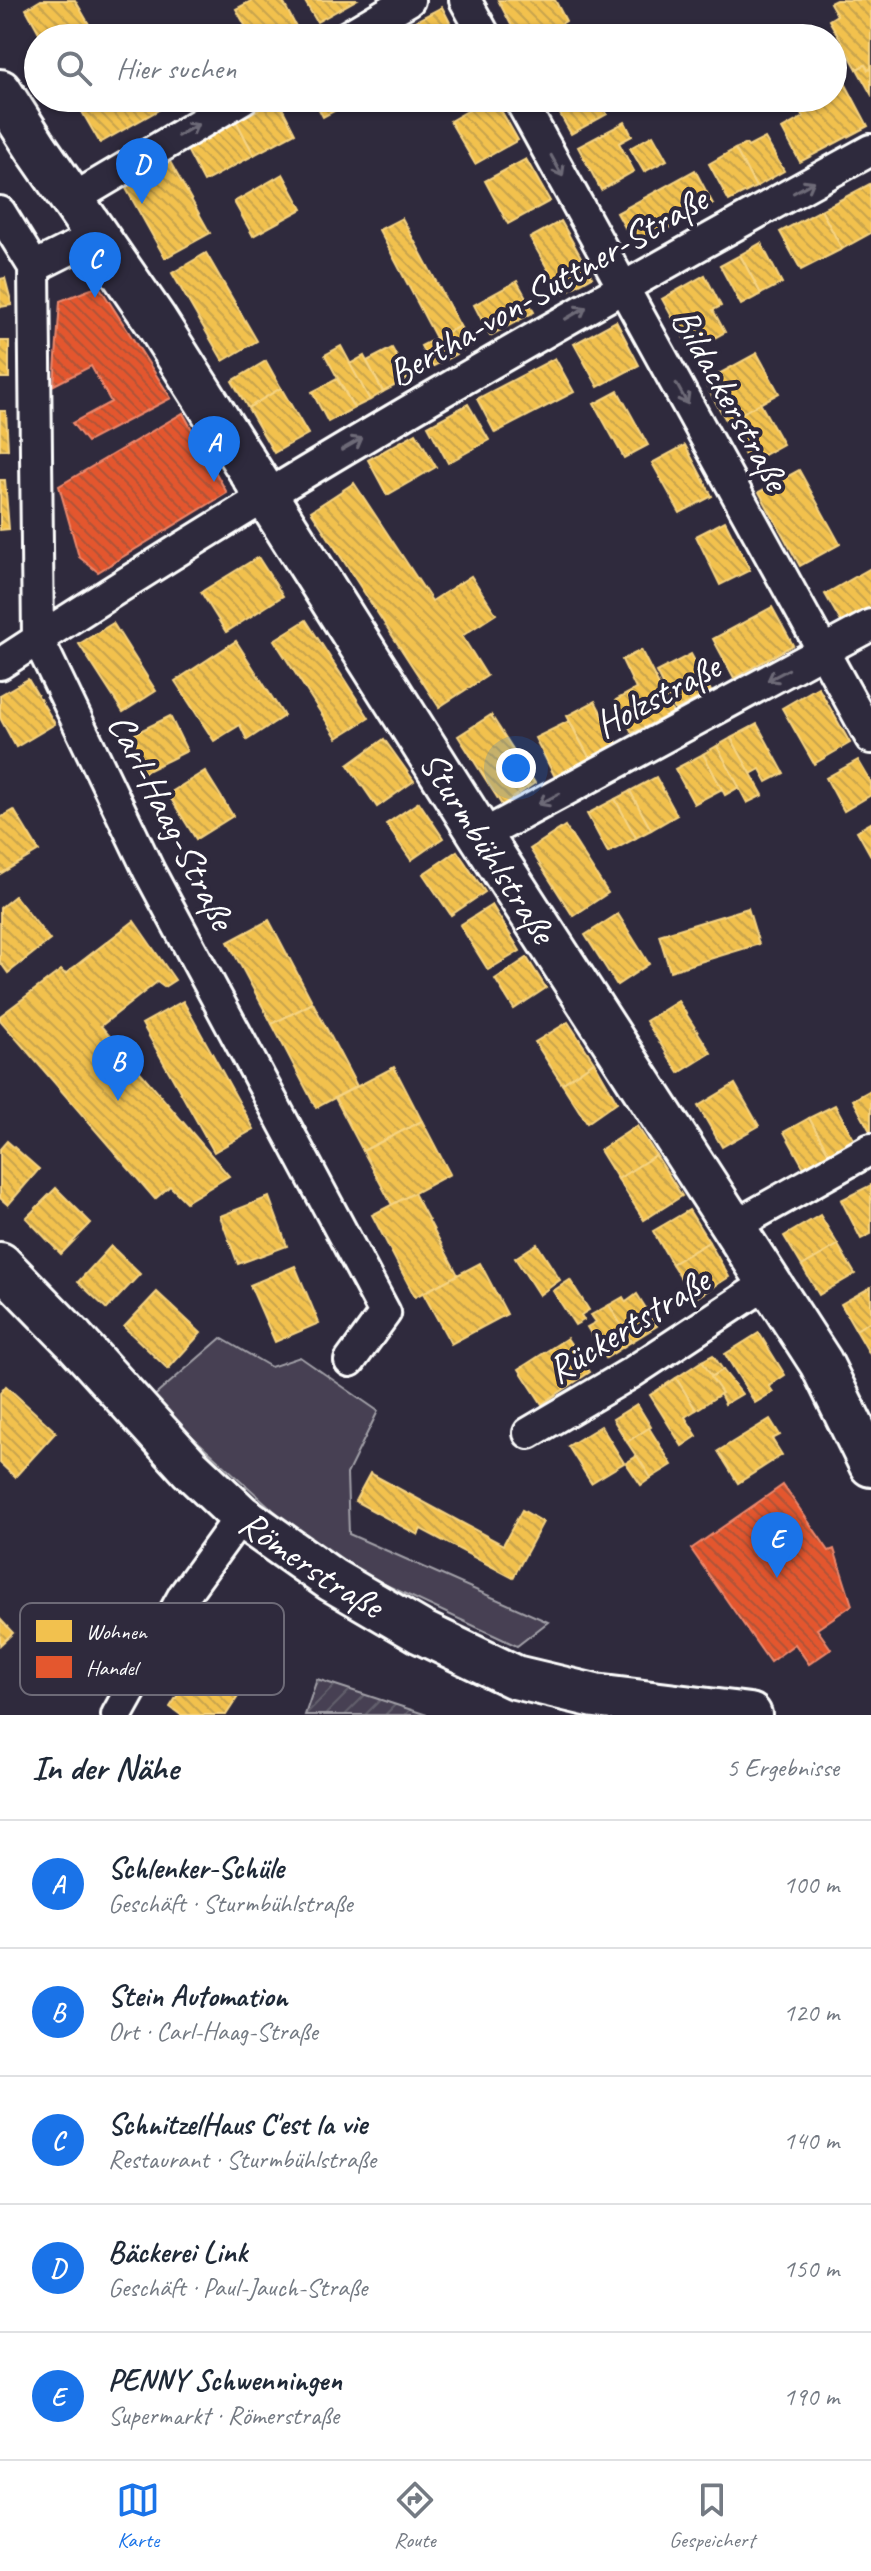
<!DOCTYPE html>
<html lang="de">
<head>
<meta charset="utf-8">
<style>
  body { margin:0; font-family:Caveat,sans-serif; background:#f2f2f3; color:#1f2937 }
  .you { position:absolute; left:516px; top:768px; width:28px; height:28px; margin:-20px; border:6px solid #fff; border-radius:50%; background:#1a73e8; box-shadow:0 0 0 12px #1a73e833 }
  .badge { display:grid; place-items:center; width:52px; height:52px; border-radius:50%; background:#1a73e8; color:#fff; font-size:26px; font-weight:700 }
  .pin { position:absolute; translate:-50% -66px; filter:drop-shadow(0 2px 4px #0008) }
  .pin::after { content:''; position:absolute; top:42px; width:28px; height:24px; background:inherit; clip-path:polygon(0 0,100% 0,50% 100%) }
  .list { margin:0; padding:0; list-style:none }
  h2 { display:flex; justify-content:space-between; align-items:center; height:104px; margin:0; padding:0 32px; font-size:34px }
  h2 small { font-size:26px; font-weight:400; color:#747a83 }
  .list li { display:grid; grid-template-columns:52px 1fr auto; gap:24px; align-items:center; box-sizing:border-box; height:128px; padding:0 32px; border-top:2px solid #e0e1e3 }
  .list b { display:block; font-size:30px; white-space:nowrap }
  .list p { margin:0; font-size:26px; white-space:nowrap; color:#747a83 }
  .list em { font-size:26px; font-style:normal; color:#747a83 }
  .icon { flex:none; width:44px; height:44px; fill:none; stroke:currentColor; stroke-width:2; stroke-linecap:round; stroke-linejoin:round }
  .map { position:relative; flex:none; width:871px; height:1715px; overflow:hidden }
  .search { position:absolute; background:#fff; box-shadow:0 2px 6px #0004; left:24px; right:24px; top:24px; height:88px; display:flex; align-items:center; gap:20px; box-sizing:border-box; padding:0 28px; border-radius:44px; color:#747a83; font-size:30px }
  .sheet { height:744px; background:#fff }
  nav { display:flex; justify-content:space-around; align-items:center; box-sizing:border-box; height:112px; border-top:2px solid #e0e1e3; background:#fff; font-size:22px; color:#747a83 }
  nav a { display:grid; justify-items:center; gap:4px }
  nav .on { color:#1a73e8 }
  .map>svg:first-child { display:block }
  .green { fill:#464152; stroke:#a2a0a8; stroke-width:2 }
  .garden { fill:url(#garden-furrows); stroke:#a2a0a8; stroke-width:2 }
  .homes { fill:url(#homes-back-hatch); stroke:#f6d483; stroke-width:2 }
  .shops { fill:url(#shops-back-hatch); stroke:#ec896d; stroke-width:2 }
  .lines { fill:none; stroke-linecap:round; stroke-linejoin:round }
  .street-casing { stroke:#fff; stroke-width:36 }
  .secondary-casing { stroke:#fff; stroke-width:48 }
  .street { stroke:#2f2a3d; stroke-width:30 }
  .secondary { stroke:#2f2a3d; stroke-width:42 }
  .oneway { stroke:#6d6a77 }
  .labels { text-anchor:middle; stroke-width:8; stroke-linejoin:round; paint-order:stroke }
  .street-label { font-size:38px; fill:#fff; stroke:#2f2a3d }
  .key { fill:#2f2a3d; stroke:#6d6a77; stroke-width:2 }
  .key-label { font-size:22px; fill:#fff }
</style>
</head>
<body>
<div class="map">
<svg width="871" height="1715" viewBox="0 0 871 1715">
  <defs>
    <pattern id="garden-furrows" width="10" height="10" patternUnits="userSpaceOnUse" patternTransform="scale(2)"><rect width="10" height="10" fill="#464152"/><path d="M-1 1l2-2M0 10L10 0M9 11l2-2" fill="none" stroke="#625e6c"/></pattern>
    <pattern id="homes-back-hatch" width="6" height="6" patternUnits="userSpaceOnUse" patternTransform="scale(2)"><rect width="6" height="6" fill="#f2c14e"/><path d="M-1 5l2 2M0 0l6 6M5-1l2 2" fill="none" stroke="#c8a44e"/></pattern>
    <pattern id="shops-back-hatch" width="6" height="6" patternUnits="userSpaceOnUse" patternTransform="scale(2)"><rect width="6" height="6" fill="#e4572e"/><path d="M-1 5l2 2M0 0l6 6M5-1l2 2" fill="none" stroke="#af5338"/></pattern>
  </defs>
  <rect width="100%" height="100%" fill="#2f2a3d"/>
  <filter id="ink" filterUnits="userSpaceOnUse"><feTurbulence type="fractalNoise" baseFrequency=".0125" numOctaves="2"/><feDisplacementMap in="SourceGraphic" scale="16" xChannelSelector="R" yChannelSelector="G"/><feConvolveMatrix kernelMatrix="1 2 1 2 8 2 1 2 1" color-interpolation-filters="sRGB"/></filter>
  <g filter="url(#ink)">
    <path class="green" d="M 221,1338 L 271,1367 L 300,1357 L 378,1411 L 347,1474 L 349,1534 L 548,1622 L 517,1646 L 339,1563 L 292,1527 L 151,1399 Z"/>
    <path class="garden" d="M 317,1679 L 427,1715 L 305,1715 Z"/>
    <g class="homes">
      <path d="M 41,0 L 75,0 L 97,38 L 42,38 L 26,9 Z"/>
      <path d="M 253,0 L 282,0 L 299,32 L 288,38 L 252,38 L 236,9 Z"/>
      <path d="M 304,0 L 356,0 L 317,22 Z"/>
      <path d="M 498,0 L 555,0 L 566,21 L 555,28 L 560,38 L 518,38 Z"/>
      <path d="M 836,0 L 871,0 L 871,69 L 868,70 L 865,65 L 857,69 L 829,20 L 837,15 L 830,3 Z"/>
      <path d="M 442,7 L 458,38 L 403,38 L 399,30 Z"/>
      <path d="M 865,65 L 868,70 L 871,69 L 871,94 L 857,69 Z"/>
      <path d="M 844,81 L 868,126 L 800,162 L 782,129 L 803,117 L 801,113 L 825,100 L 824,98 L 833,98 L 833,87 Z"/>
      <path d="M 74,98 L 180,98 L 100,143 Z"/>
      <path d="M 313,98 L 358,98 L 323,117 Z"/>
      <path d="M 490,98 L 494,98 L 518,140 L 475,164 L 450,121 Z"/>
      <path d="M 551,98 L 601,98 L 599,99 L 607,114 L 571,134 Z"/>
      <path d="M 278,100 L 295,133 L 254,155 L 236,121 Z"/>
      <path d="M 236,121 L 254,155 L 204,182 L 186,148 Z"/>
      <path d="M 625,122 L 632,136 L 619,143 L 634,171 L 601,190 L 578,147 Z"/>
      <path d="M 653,135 L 667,160 L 644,172 L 630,148 Z"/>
      <path d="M 765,138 L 784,171 L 756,187 L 735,149 L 746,144 L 748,147 Z"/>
      <path d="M 735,149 L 756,187 L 729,201 L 709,164 Z"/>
      <path d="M 526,159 L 550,201 L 508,224 L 485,181 Z"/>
      <path d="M 169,160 L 210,233 L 165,258 L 124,185 Z"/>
      <path d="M 695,170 L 713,204 L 635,246 L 617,213 Z"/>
      <path d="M 283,174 L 302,209 L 253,236 L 234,202 Z"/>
      <path d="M 870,184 L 871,233 L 842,249 L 821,210 Z"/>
      <path d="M 821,210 L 842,249 L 801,270 L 780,232 Z"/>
      <path d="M 402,218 L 460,326 L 436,338 L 379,230 Z"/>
      <path d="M 561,221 L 592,277 L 562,294 L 530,238 Z"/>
      <path d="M 761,243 L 782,283 L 761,294 L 740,255 Z"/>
      <path d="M 206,253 L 257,341 L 223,361 L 172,273 Z"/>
      <path d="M 740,255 L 761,294 L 741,305 L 720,266 Z"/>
      <path d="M 705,275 L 721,306 L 713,310 L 725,332 L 691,351 L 662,299 Z"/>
      <path d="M 5,278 L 12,305 L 0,307 L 0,279 Z"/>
      <path d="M 517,281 L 534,312 L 490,336 L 474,305 Z"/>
      <path d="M 616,321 L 639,365 L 598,387 L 574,344 Z"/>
      <path d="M 460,326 L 471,346 L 432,367 L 421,346 Z"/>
      <rect x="0" y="341" width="9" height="37"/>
      <path d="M 341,346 L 370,400 L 354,408 L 325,355 Z"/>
      <path d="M 392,348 L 409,378 L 383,392 L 367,361 Z"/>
      <path d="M 757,353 L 779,393 L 727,422 L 704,382 Z"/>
      <path d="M 364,356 L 383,392 L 370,400 L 350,364 Z"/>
      <path d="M 555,358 L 574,392 L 495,433 L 477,399 Z"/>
      <path d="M 266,361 L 281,388 L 248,408 L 232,381 Z"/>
      <path d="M 337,379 L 354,408 L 328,422 L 312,392 Z"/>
      <path d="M 281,388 L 308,434 L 274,453 L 248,408 Z"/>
      <path d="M 618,391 L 648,445 L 624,458 L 594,404 Z"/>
      <path d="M 760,403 L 783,444 L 749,463 L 727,422 Z"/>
      <path d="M 468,404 L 489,440 L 448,463 L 428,426 Z"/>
      <path d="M 0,411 L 6,411 L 8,449 L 0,450 Z"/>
      <path d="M 416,433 L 436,467 L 387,495 L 368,460 Z"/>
      <path d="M 685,445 L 712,496 L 680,513 L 652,463 Z"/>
      <path d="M 799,470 L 840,544 L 800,566 L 759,492 Z"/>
      <path d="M 0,480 L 5,480 L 9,529 L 0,530 Z"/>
      <path d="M 354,483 L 432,601 L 471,576 L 496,614 L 462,636 L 487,676 L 439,707 L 311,511 Z"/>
      <path d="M 725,521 L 750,570 L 720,585 L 696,536 Z"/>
      <path d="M 258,557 L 283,596 L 226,632 L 201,592 Z"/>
      <path d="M 871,568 L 871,612 L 844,627 L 825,594 Z"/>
      <path d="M 772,607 L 793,645 L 734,678 L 713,639 Z"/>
      <path d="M 306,620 L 369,718 L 337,738 L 274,640 Z"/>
      <path d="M 113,623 L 156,691 L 123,712 L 79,644 Z"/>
      <path d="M 236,641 L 284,716 L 247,740 L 240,725 L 214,741 L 175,681 Z"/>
      <path d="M 641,650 L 673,713 L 632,733 L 616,700 L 636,689 L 622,660 Z"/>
      <path d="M 691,654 L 711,691 L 675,710 L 656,672 Z"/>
      <path d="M 28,679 L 55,724 L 16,747 L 0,718 L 0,695 Z"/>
      <path d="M 818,687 L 850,743 L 814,764 L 782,708 Z"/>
      <path d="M 595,701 L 618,745 L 590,759 L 567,716 Z"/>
      <path d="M 491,715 L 535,783 L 502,805 L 458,736 Z"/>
      <path d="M 170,716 L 187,751 L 143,773 L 126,738 Z"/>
      <path d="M 569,721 L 590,759 L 555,777 L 535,738 Z"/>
      <path d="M 757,724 L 784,773 L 767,782 L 760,769 L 751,774 L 731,738 Z"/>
      <path d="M 731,738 L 763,795 L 747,803 L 717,746 Z"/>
      <path d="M 384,739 L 414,781 L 377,807 L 348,765 Z"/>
      <path d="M 717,746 L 739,787 L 725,795 L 703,754 Z"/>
      <path d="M 703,754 L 722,789 L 694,804 L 675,769 Z"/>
      <path d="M 858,760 L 871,782 L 871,795 L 844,811 L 826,778 Z"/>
      <path d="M 205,771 L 233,816 L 196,839 L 168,794 Z"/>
      <path d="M 656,777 L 677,815 L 651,830 L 630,791 Z"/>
      <path d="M 630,791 L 651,830 L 636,838 L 615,799 Z"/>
      <path d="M 615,799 L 636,838 L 608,853 L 587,814 Z"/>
      <path d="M 419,802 L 443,838 L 411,860 L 386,824 Z"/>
      <path d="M 14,810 L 39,851 L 0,874 L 0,818 Z"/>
      <path d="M 871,823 L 871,856 L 857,831 Z"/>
      <path d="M 565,826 L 608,893 L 573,916 L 530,849 Z"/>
      <path d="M 457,851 L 485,892 L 451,915 L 423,874 Z"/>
      <path d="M 15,896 L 50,940 L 8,973 L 0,962 L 0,908 Z"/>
      <path d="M 492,905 L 520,951 L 488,970 L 460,925 Z"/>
      <path d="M 748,908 L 759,944 L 670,971 L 659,935 Z"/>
      <path d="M 618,914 L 649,964 L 617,985 L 585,935 Z"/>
      <path d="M 269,920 L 313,1003 L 272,1024 L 228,942 Z"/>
      <path d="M 134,921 L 175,980 L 164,987 L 157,982 L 101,1026 L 229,1176 L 186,1202 L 170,1186 L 155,1199 L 0,1020 L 0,1016 L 61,970 L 65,974 Z"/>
      <path d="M 527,958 L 546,988 L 514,1009 L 495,979 Z"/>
      <path d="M 183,1001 L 254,1129 L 214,1152 L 142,1024 Z"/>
      <path d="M 678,1001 L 711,1053 L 679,1073 L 646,1021 Z"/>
      <path d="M 313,1003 L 357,1086 L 316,1108 L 272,1024 Z"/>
      <path d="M 568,1022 L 594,1062 L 562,1084 L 535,1042 Z"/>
      <path d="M 594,1062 L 617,1102 L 587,1123 L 562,1084 Z"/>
      <path d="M 394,1067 L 422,1121 L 363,1151 L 335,1098 Z"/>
      <path d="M 735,1084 L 759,1126 L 722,1147 L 698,1106 Z"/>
      <path d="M 871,1090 L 871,1133 L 853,1100 Z"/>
      <path d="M 835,1105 L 855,1141 L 829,1154 L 809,1118 Z"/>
      <path d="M 809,1118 L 829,1154 L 804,1168 L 784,1132 Z"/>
      <path d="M 422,1121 L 450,1174 L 392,1205 L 363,1151 Z"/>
      <path d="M 637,1126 L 656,1155 L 618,1179 L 600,1150 Z"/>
      <path d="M 7,1141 L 39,1169 L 8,1205 L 0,1198 L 0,1149 Z"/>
      <path d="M 656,1155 L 682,1196 L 644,1220 L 618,1179 Z"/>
      <path d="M 871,1185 L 871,1234 L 861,1239 L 841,1200 Z"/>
      <path d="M 56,1188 L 91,1223 L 61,1254 L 26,1218 Z"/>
      <path d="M 414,1193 L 458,1275 L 415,1297 L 372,1215 Z"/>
      <path d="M 269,1197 L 287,1246 L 238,1264 L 220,1216 Z"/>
      <path d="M 689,1210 L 709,1242 L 672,1264 L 653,1231 Z"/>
      <path d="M 820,1215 L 838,1245 L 802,1266 L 784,1236 Z"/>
      <path d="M 709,1242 L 729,1277 L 694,1299 L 672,1264 Z"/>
      <path d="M 537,1244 L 560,1280 L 539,1295 L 515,1258 Z"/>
      <path d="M 838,1245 L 855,1274 L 819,1295 L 802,1266 Z"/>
      <path d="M 111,1246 L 140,1274 L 107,1309 L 78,1282 Z"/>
      <path d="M 480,1263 L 507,1314 L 451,1344 L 423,1293 Z"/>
      <path d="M 295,1266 L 319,1323 L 275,1342 L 250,1285 Z"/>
      <path d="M 570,1280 L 589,1310 L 581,1315 L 584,1320 L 575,1325 L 553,1291 Z"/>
      <path d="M 871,1287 L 871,1321 L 856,1330 L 841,1304 Z"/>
      <path d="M 157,1292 L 201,1333 L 168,1369 L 124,1327 Z"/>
      <path d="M 637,1294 L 657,1326 L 631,1342 L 609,1305 L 623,1297 L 626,1302 Z"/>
      <path d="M 609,1305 L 631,1342 L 606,1358 L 587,1327 L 596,1322 L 591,1315 Z"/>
      <path d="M 871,1321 L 871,1356 L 856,1330 Z"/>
      <path d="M 759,1333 L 785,1375 L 769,1386 L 773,1392 L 755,1403 L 725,1354 Z"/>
      <path d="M 567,1338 L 590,1372 L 542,1404 L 519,1369 Z"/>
      <path d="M 713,1355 L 723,1370 L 711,1377 L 702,1361 Z"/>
      <path d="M 702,1361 L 722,1393 L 696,1410 L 676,1378 Z"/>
      <path d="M 723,1370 L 742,1394 L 725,1404 L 720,1394 L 722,1393 L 711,1377 Z"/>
      <path d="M 676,1378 L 696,1410 L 685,1417 L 697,1436 L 682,1446 L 650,1395 Z"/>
      <path d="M 6,1386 L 56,1432 L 15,1477 L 0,1463 L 0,1393 Z"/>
      <path d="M 637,1404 L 651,1427 L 627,1442 L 613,1419 Z"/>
      <path d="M 770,1419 L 780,1435 L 772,1439 L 782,1455 L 738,1483 L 718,1451 Z"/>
      <path d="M 601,1426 L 624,1463 L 591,1483 L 568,1446 Z"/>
      <path d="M 649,1428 L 672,1465 L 651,1478 L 627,1442 Z"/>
      <path d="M 637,1456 L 651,1478 L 641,1485 L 626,1463 Z"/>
      <path d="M 370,1473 L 503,1545 L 522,1510 L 543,1522 L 513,1578 L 421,1529 L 418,1535 L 355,1501 Z"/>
      <path d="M 0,1619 L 13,1633 L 0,1645 Z"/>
      <path d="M 211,1644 L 254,1672 L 226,1715 L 181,1715 L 170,1707 Z"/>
    </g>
    <g class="shops">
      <path d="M 99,286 L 171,398 L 87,442 L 72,423 L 111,402 L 91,366 L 54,385 L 60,301 Z"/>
      <path d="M 183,413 L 227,493 L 98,572 L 79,557 L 59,486 Z"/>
      <path d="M 783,1485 L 829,1551 L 834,1549 L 852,1605 L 817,1629 L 831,1649 L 809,1664 L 795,1644 L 770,1662 L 691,1549 Z"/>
    </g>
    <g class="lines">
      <g class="street-casing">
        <g id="street">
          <path d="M 465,0 L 486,38"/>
          <path d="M 345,38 L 409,0"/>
          <path d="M 519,98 L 871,738"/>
          <path d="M 73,199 L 243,98"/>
          <path d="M 0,212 L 34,267 L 98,235"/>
          <path d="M 34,267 L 38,639 L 149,871 L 385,1313 L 350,1361"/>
          <path d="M 0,664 C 282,479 575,312 871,150"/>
          <path d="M 481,836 L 871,625"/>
          <path d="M 734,1226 L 871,1149"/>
          <path d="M 529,1433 L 631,1373 L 769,1282"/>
          <path d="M 117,1715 L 184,1595 L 241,1516"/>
        </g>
      </g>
      <g class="secondary-casing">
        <g id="secondary">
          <path id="s1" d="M 0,91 L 37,149 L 155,320 L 481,836 L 821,1363 L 871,1465"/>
          <path id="s2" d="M 0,1264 L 73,1339 L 190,1468 L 241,1516 L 332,1580 L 421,1632 L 515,1677 L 595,1696 L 750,1715"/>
        </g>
      </g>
      <use href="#street" class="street"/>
      <use href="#secondary" class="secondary"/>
    </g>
    <defs><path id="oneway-shaft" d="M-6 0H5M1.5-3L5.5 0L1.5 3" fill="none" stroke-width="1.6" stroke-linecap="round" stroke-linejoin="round" transform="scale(2)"/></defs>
    <g class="oneway">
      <use href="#oneway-shaft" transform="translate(188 130) rotate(-30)"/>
      <use href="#oneway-shaft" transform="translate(557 166) rotate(61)"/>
      <use href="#oneway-shaft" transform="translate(804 187) rotate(-29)"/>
      <use href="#oneway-shaft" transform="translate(576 313) rotate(-30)"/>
      <use href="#oneway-shaft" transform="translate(682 394) rotate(61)"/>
      <use href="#oneway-shaft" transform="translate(352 444) rotate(-30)"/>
      <use href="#oneway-shaft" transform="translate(778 675) rotate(152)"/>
      <use href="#oneway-shaft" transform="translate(549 799) rotate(152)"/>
    </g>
  </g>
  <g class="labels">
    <g class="street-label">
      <text transform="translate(547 286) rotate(-30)" y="13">Bertha-von-Suttner-Straße</text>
      <text transform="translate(731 399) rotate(61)" y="13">Bildackerstraße</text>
      <text transform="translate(657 695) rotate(-28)" y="13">Holzstraße</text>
      <text transform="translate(172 821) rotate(63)" y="13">Carl-Haag-Straße</text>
      <text dy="13" stroke="none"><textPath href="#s1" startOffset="900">Sturmbühlstraße</textPath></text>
      <text transform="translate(628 1325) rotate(-32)" y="13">Rückertstraße</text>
      <text dy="13" stroke="none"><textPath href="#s2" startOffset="434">Römerstraße</textPath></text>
    </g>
  </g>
  <rect x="20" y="1603" width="264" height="92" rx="12" class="key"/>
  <rect x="36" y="1620" width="36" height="22" fill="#f2c14e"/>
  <rect x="36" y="1656" width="36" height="22" fill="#e4572e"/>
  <g class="key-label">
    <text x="86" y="1639">Wohnen</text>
    <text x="86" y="1675">Handel</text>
  </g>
</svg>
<div class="you"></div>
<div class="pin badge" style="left:214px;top:482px">A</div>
<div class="pin badge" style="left:118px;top:1101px">B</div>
<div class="pin badge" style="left:95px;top:298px">C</div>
<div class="pin badge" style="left:142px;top:204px">D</div>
<div class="pin badge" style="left:777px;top:1578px">E</div>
<div class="search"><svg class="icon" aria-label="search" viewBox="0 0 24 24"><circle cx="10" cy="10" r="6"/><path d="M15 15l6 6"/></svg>Hier suchen</div>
</div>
<section class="sheet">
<h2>In der Nähe<small>5 Ergebnisse</small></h2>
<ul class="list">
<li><span class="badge">A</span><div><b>Schlenker-Schüle</b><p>Geschäft · Sturmbühlstraße</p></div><em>100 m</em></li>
<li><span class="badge">B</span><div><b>Stein Automation</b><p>Ort · Carl-Haag-Straße</p></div><em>120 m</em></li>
<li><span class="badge">C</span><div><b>SchnitzelHaus C'est la vie</b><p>Restaurant · Sturmbühlstraße</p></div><em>140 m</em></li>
<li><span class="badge">D</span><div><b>Bäckerei Link</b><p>Geschäft · Paul-Jauch-Straße</p></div><em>150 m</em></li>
<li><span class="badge">E</span><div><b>PENNY Schwenningen</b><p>Supermarkt · Römerstraße</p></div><em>190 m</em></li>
</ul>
</section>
<nav>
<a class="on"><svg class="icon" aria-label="map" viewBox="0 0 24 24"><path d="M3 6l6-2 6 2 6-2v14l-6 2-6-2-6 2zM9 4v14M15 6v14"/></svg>Karte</a>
<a><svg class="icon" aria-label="directions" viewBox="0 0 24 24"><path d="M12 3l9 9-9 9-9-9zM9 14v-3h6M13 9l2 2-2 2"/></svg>Route</a>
<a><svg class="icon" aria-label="saved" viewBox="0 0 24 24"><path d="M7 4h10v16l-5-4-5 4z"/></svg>Gespeichert</a>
</nav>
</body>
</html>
